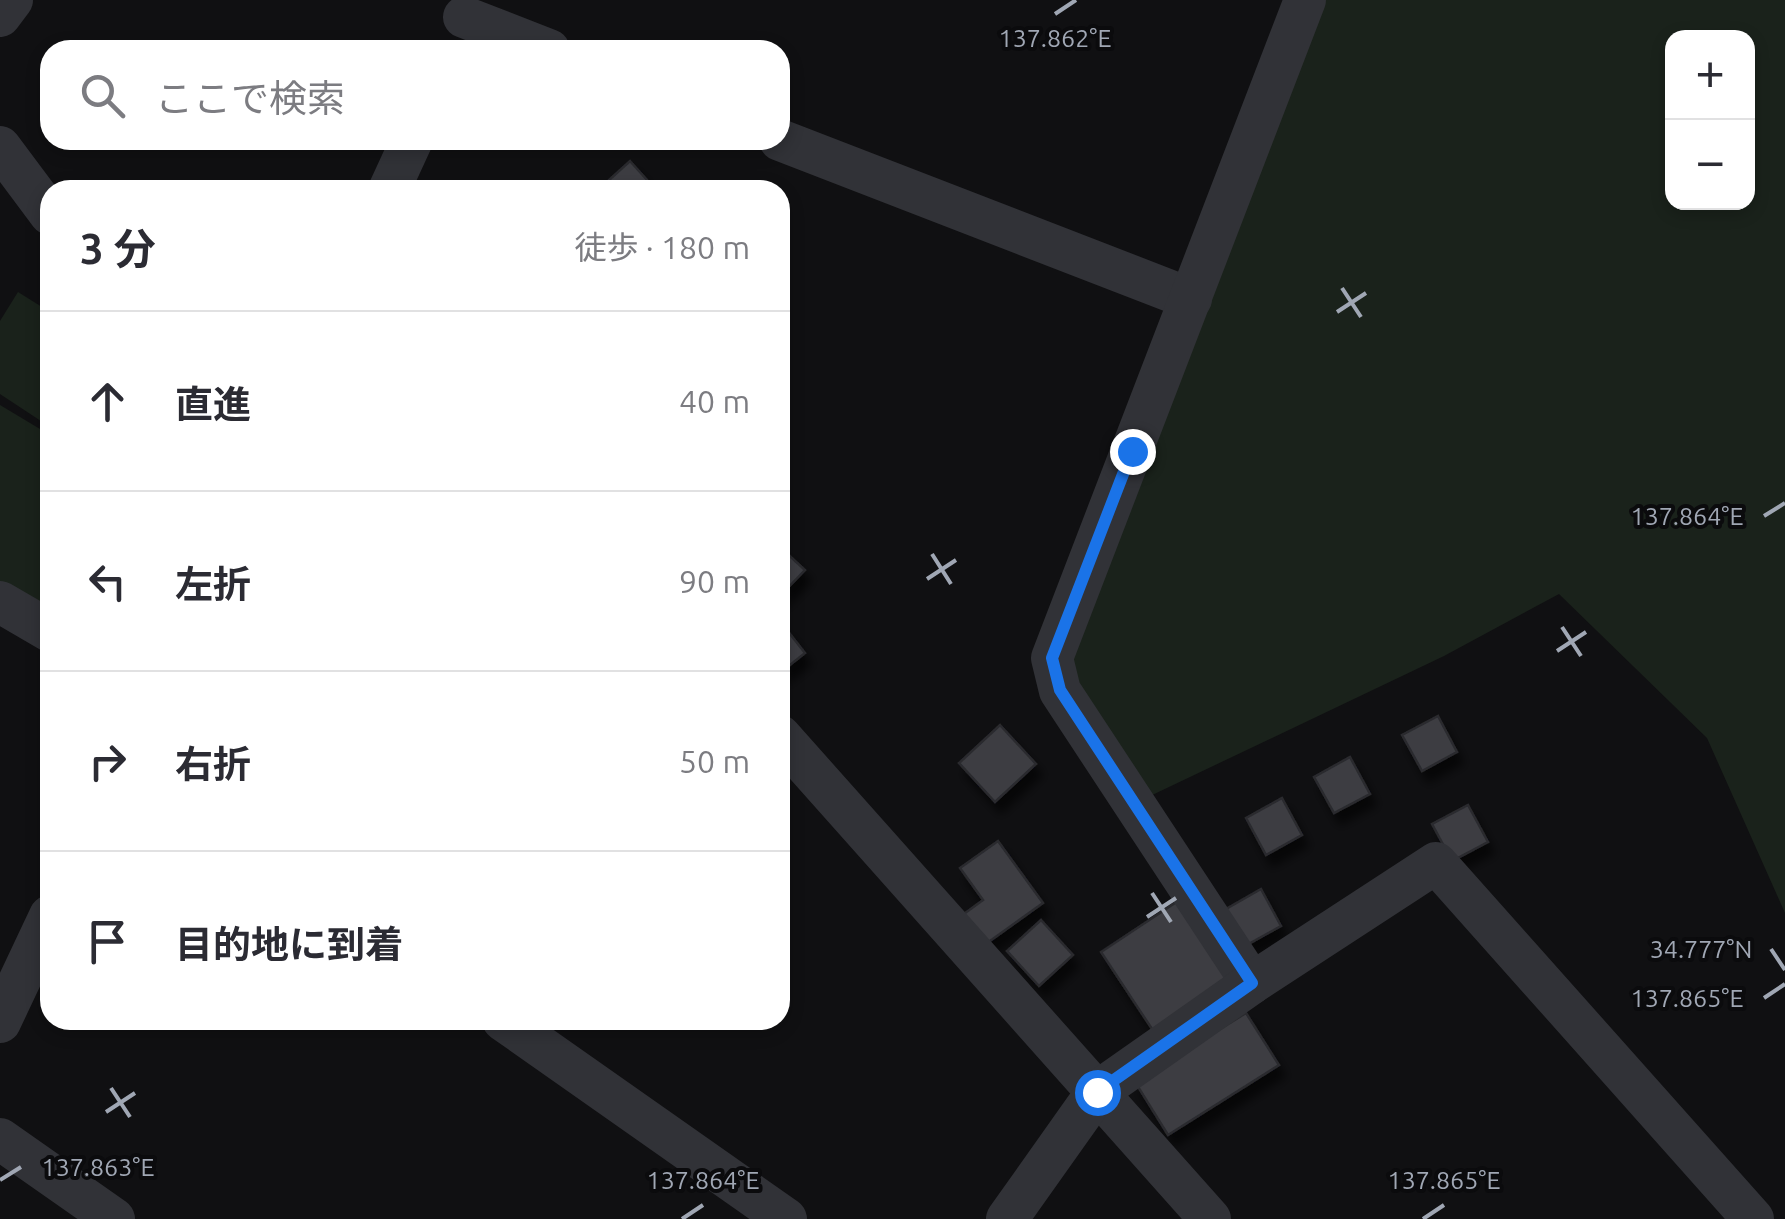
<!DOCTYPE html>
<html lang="ja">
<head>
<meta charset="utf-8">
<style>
  body { margin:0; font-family:Ubuntu,"Noto Sans JP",sans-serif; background:#f7f7f7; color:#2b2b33 }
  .controls { position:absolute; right:30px; top:30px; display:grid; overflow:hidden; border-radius:20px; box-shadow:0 5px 15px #0003 }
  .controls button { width:90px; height:90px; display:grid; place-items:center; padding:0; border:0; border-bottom:2px solid #e1e1e2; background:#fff; color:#2b2b33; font:50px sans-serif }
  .stop { position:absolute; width:30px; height:30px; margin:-22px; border:8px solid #1a73e8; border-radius:50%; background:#fff }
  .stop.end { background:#1a73e8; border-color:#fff; box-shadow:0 2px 10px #0008 }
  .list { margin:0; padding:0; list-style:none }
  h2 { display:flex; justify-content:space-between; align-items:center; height:130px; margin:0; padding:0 40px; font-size:42px }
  h2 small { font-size:32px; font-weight:400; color:#7c7c81 }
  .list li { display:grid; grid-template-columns:65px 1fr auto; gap:30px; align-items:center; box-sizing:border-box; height:180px; padding:0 40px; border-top:2px solid #e1e1e2 }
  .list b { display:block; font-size:38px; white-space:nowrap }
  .list em { font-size:32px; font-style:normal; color:#7c7c81 }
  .icon { flex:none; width:55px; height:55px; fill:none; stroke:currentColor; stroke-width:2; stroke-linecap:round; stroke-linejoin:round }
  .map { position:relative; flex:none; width:1785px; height:1219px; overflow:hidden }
  .search { position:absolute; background:#fff; box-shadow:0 5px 15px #0003; left:40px; top:40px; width:750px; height:110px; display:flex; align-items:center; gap:25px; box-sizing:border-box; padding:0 35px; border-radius:30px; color:#7c7c81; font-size:38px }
  .panel { position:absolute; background:#fff; box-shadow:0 5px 15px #0003; left:40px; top:180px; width:750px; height:850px; border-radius:30px }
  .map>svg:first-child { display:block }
  .green { fill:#1a221b; fill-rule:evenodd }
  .building { fill:#3c3d42; stroke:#2a2a2e; stroke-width:2.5; filter:url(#shadow) }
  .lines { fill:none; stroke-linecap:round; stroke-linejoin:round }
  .minor { stroke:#313237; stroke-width:42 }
  .route { stroke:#1a73e8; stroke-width:12 }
  .ticks { fill:none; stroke:#a0a7b4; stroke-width:4 }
  .ticks-label { font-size:25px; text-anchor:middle; fill:#a0a7b4; stroke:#0b0b0d; stroke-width:8; stroke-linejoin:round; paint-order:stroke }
</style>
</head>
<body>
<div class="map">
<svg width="1785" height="1219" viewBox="0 0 1785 1219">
  <defs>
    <filter id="shadow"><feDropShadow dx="6" dy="11" stdDeviation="5" flood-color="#0009"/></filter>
  </defs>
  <rect width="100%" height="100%" fill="#101012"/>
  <g class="green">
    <path d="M 1305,0 L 1785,0 L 1785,913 L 1707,738 L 1559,594 L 1444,656 L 1148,797 L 1052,658 ZM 1672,38 L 1748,38 L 1748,202 L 1672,202 Z"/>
    <path d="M 18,292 L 50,312 L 50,427 L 0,394 L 0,321 Z"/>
    <path d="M 0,405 L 50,435 L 50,622 L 0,593 Z"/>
  </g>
  <g class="building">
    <path d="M 630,161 L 656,190 L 598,190 Z"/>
    <path d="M 780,547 L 805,570 L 780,596 Z"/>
    <path d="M 783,625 L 805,653 L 780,673 L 780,628 Z"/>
    <path d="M 1438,716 L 1457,752 L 1422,771 L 1402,735 Z"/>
    <path d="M 1000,725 L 1036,764 L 995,802 L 959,763 Z"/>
    <path d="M 1350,757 L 1370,794 L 1334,813 L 1314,777 Z"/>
    <path d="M 1282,798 L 1302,835 L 1266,855 L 1246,818 Z"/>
    <path d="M 1468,805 L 1488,842 L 1452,861 L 1432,824 Z"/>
    <path d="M 998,841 L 1043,903 L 983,946 L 961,916 L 983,900 L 960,868 Z"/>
    <path d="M 1261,889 L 1281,926 L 1245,946 L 1226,909 Z"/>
    <path d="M 1178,901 L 1231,981 L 1154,1032 L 1101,952 Z"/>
    <path d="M 1041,920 L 1073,955 L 1039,986 L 1007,951 Z"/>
    <path d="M 1246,1013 L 1279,1065 L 1168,1135 L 1135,1082 Z"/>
  </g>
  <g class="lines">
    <g class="minor">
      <path d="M 0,16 L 12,0"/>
      <path d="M 464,17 L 549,50"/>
      <path d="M 780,140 L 1191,299"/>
      <path d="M 0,147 L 50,214"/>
      <path d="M 389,190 L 412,140"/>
      <path d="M 0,602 L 50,631"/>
      <path d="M 780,736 L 1210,1219"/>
      <path d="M 1252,983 L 1060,691 L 1052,658 L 1305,0"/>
      <path d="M 503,1020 L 786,1219"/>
      <path d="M 0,1022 L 50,916"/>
      <path d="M 0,1139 L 114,1219"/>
      <path d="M 1007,1219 L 1097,1092 L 1252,983 L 1436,863 L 1753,1219"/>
    </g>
  </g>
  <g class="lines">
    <path class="route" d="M 1097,1092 L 1252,983 L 1060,690 L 1052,658 L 1132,451"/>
  </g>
  <path class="ticks" d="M 1055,14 L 1076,0M 1342,288 L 1361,317M 1337,312 L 1366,293M 1764,516 L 1785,503M 932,554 L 951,584M 927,579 L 956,560M 1562,627 L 1581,656M 1557,651 L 1586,632M 1152,893 L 1171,922M 1147,917 L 1176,898M 1771,949 L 1785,970M 1764,998 L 1785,984M 111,1088 L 130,1117M 106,1112 L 135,1093M 0,1180 L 21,1167M 682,1219 L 703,1205M 1423,1219 L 1444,1205"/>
  <g class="ticks-label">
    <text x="1055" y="47">137.862°E</text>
    <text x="1687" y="525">137.864°E</text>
    <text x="1701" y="958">34.777°N</text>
    <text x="1687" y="1007">137.865°E</text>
    <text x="98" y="1176">137.863°E</text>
    <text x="703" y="1189">137.864°E</text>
    <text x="1444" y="1189">137.865°E</text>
  </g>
</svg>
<div class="controls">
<button>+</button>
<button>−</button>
</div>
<div class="stop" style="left:1097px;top:1092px"></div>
<div class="stop end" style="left:1132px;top:451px"></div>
<div class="search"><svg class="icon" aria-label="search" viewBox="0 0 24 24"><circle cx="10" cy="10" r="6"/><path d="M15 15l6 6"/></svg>ここで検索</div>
<section class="panel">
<h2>3 分<small>徒歩 · 180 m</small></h2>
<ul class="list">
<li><svg class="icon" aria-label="ahead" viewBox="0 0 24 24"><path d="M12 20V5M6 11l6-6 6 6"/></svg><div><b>直進</b></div><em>40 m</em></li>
<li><svg class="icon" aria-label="left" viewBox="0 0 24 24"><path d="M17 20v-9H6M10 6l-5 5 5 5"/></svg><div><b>左折</b></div><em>90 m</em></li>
<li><svg class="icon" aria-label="right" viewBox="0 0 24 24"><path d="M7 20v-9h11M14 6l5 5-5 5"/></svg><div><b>右折</b></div><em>50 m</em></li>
<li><svg class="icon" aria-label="arrive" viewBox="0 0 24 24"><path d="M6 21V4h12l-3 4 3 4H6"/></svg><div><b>目的地に到着</b></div></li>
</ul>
</section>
</div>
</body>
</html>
